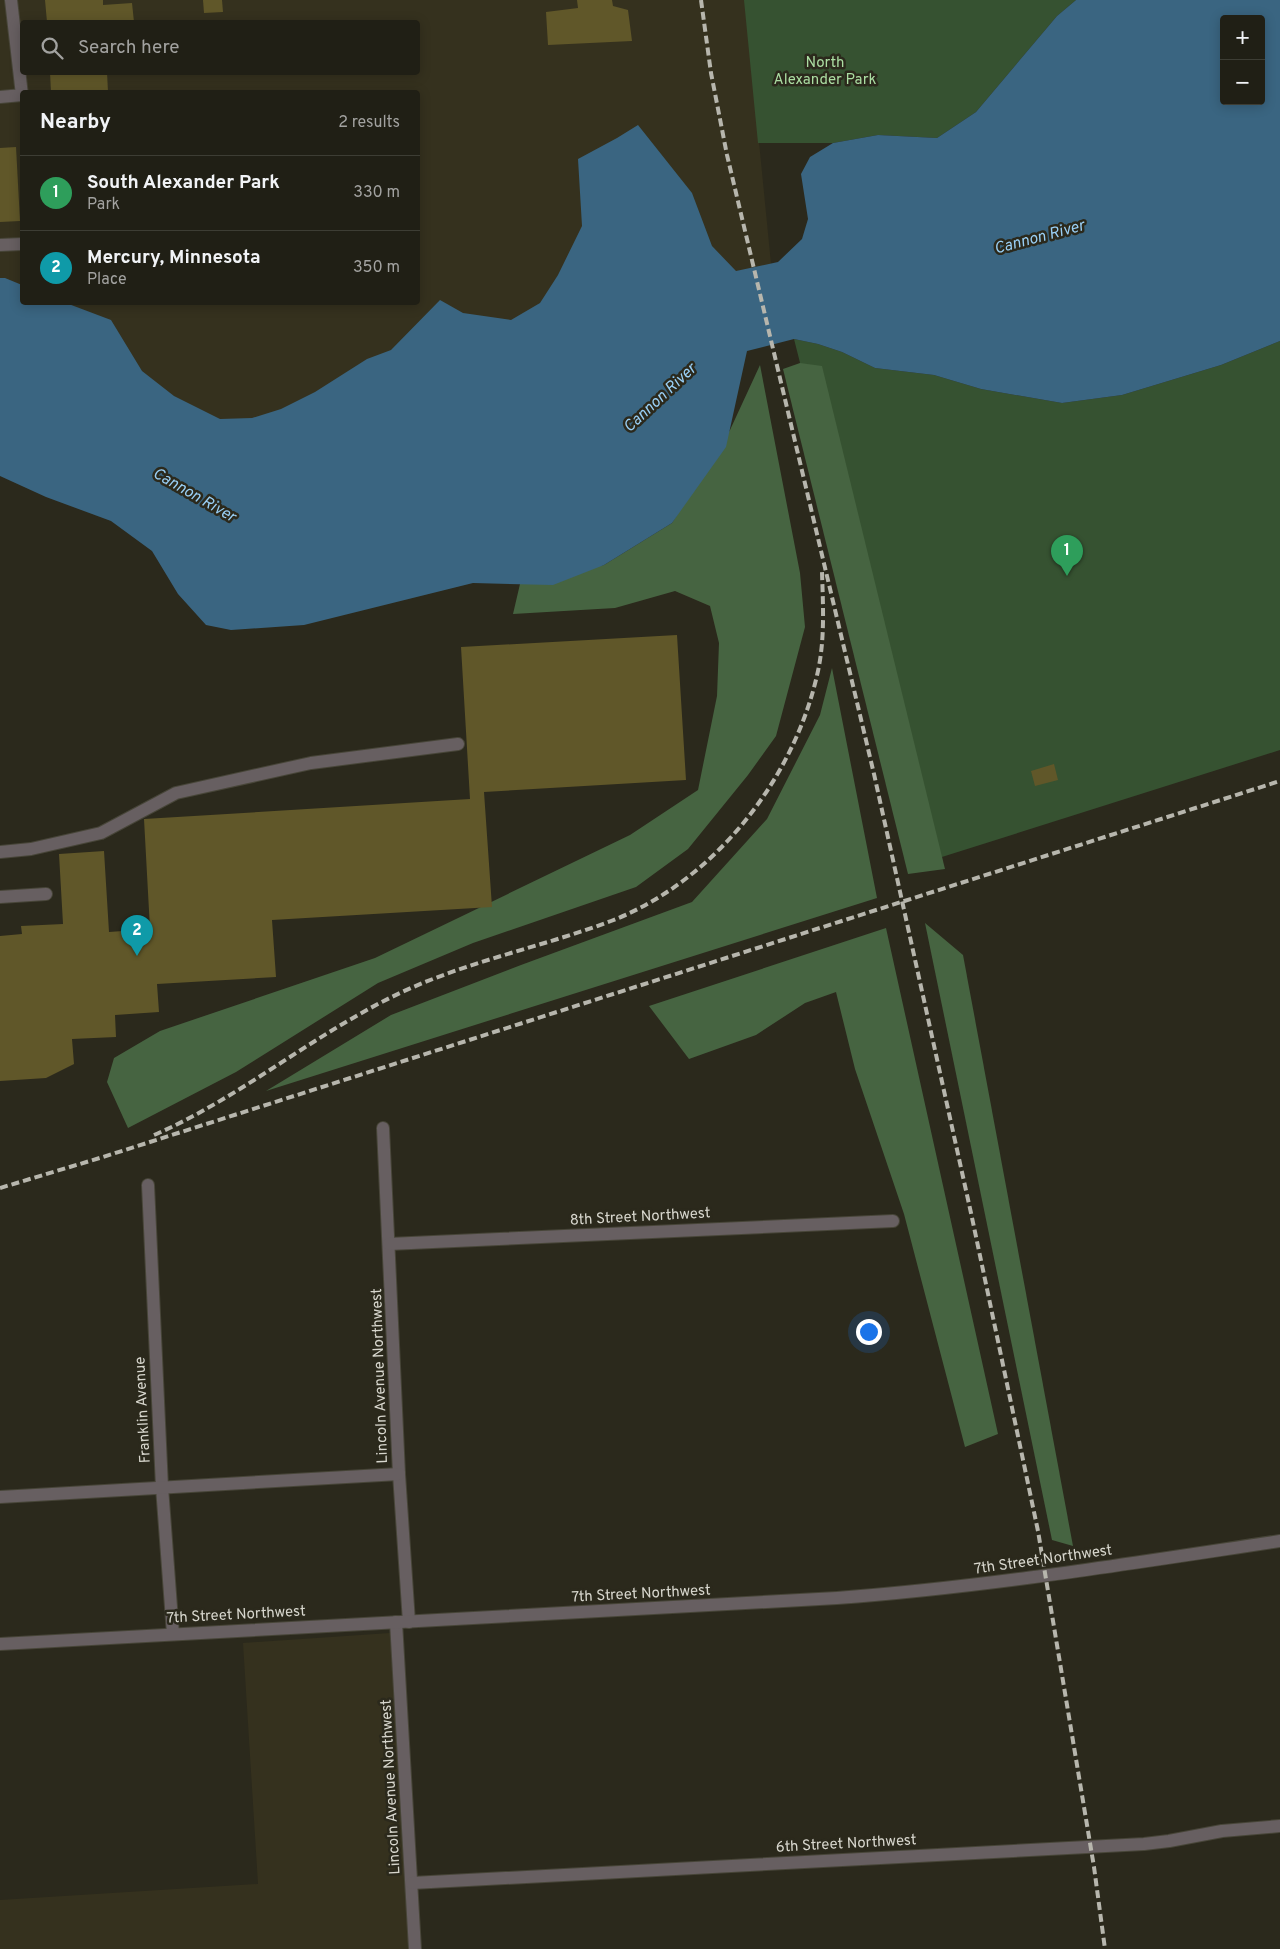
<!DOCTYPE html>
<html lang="en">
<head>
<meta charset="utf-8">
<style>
  body { margin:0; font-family:Overpass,sans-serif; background:#28271e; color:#f1f3f6 }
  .controls { position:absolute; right:15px; top:15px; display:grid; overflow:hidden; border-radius:5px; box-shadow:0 2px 12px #0003 }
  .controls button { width:45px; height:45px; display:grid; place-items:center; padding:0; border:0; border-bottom:1px solid #3d3d34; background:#201f15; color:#f1f3f6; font:25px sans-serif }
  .you { position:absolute; left:868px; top:1331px; width:18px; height:18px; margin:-12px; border:4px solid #fff; border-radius:50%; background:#1a73e8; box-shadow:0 0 0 8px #1a73e833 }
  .badge { display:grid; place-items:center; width:32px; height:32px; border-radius:50%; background:#9dca30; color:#fff; font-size:16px; font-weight:700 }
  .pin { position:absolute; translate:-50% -41px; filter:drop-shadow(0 1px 2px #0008) }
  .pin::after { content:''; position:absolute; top:26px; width:18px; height:15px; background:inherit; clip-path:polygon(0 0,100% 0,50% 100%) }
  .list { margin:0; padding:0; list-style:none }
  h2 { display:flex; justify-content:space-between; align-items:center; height:65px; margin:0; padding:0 20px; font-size:21px }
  h2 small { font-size:16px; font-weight:400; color:#a2a2a0 }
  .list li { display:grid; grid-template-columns:32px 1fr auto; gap:15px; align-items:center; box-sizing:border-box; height:75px; padding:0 20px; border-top:1px solid #3d3d34 }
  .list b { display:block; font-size:19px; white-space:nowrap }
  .list p { margin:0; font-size:16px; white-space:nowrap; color:#a2a2a0 }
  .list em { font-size:16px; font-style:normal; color:#a2a2a0 }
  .icon { flex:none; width:28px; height:28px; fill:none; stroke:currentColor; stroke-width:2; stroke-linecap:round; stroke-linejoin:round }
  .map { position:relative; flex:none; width:1280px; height:1949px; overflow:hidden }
  .search { position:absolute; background:#201f15; box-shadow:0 2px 12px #0003; left:20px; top:20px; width:400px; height:55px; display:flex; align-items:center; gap:12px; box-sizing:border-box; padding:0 18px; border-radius:5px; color:#a2a2a0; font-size:19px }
  .panel { position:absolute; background:#201f15; box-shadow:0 2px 12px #0003; left:20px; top:90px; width:400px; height:215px; border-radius:5px }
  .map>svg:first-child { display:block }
  .built { fill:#35311e; fill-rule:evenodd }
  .green { fill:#365231 }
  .forest { fill:#466441 }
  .water { fill:#3a6581; fill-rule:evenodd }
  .building { fill:#605729 }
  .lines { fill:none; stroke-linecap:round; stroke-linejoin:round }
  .minor-casing { stroke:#474538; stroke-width:14 }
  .minor { stroke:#675f61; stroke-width:12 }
  .rail { stroke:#b7b6ad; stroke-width:4; stroke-dasharray:8 4; stroke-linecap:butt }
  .labels { text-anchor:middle; stroke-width:5; stroke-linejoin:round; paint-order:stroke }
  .park-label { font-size:15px; fill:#abdda2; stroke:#2b291c }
  .street-label { font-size:15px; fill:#d7d6cd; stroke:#2b291c }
  .water-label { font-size:16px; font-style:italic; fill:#99cff5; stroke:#2b291c }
</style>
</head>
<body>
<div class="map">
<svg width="1280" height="1949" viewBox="0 0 1280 1949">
  <rect width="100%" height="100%" fill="#2b291c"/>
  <g class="built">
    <path d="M 0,0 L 745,0 L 774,294 L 344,481 L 0,378 ZM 22,22 L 418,22 L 418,72 L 22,72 ZM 22,92 L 418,92 L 418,302 L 22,302 Z"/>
    <path d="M 390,1633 L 410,1949 L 0,1949 L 0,1900 L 258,1884 L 243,1643 Z"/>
  </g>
  <g class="green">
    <path d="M 744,0 L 1076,0 L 1057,16 L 976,112 L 937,138 L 878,135 L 833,143 L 758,143 Z"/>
    <path d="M 794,339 L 818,344 L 842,352 L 875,368 L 934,375 L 981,389 L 1062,403 L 1122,395 L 1221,365 L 1280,341 L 1280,750 L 926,862 Z"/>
  </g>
  <g class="forest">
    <path d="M 800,363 L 822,366 L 945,869 L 908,874 L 783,369 Z"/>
    <path d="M 760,365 L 800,573 L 805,627 L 776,736 L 748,775 L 688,849 L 636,887 L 473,943 L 378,983 L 236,1072 L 128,1128 L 107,1082 L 114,1058 L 160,1031 L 375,958 L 630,835 L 698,790 L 717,696 L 719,643 L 710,606 L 675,591 L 615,608 L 513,614 L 520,584 L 604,565 L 672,523 L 730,430 Z"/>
    <path d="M 832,668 L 877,898 L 266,1091 L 391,1015 L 521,965 L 692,902 L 767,819 L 820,715 Z"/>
    <path d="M 925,923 L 963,955 L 1073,1546 L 1052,1540 Z"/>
    <path d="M 886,928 L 998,1434 L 965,1447 L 904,1214 L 855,1069 L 836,992 L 805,1003 L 756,1035 L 689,1059 L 649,1006 Z"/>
  </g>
  <path class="water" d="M 1076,0 L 1280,0 L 1280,341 L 1221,365 L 1122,395 L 1062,403 L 981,389 L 934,375 L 875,368 L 842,352 L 818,344 L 794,339 L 747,351 L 726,447 L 672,523 L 604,565 L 553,585 L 473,583 L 304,625 L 231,630 L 206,625 L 178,594 L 152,551 L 111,521 L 46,497 L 0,476 L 0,278 L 5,278 L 22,285 L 22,302 L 66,303 L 111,320 L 142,371 L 174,396 L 220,419 L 252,418 L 281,409 L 315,392 L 367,359 L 391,350 L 440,300 L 463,313 L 511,320 L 540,303 L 558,275 L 582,226 L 578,159 L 617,138 L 638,125 L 692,193 L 712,246 L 736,271 L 778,262 L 802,239 L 808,219 L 801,174 L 810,157 L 833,143 L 878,135 L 937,138 L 976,112 L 1057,16 ZM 1224,19 L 1261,19 L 1261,101 L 1224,101 Z"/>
  <g class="building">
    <path d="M 45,0 L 103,0 L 103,5 L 132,3 L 134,22 L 47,22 Z"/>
    <path d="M 203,0 L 222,0 L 223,12 L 204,13 Z"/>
    <path d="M 577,0 L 612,0 L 613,6 L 628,10 L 632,41 L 548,45 L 546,12 L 578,8 Z"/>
    <path d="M 50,72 L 107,72 L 108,92 L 51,92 Z"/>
    <path d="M 16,147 L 20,221 L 0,222 L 0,148 Z"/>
    <path d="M 677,635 L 686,780 L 484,792 L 492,907 L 272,920 L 276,977 L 157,984 L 159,1012 L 115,1015 L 116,1037 L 72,1039 L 74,1064 L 46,1078 L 0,1081 L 0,936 L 22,934 L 21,926 L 63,924 L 59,854 L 104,851 L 109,932 L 150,929 L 144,819 L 470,799 L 461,647 Z"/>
    <path d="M 1054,764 L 1058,780 L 1035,786 L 1031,771 Z"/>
  </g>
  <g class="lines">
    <g class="minor-casing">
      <g id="minor">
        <path d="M 0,97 L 22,95 L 11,0"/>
        <path d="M 0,245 L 22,244"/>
        <path d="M 0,852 L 31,849 L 101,833 L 176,793 L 311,763 L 458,744"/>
        <path d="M 0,897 L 46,894"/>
        <path d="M 383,1128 L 399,1474 L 409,1622"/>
        <path d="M 148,1185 L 162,1487 L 173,1634"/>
        <path d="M 389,1244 L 893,1221"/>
        <path d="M 0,1497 L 399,1474"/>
        <path d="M 396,1622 L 415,1949"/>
        <path d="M 0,1644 L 837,1598 C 986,1587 1133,1563 1280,1541"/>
        <path d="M 412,1883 L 1144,1844 L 1169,1841 L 1222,1831 L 1280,1826"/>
      </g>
    </g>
    <use href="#minor" class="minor"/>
    <g class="rail">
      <path d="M 701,0 L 711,73 L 727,155 L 874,774 L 971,1213 L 1038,1531 L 1094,1867 L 1105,1949"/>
      <path d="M 154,1135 C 240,1098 315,1033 400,993 C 468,961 542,947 611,921 C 715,881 795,778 818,671 C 825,638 823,605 822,572"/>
      <path d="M 0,1188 L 103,1157 L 1280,781"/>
    </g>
  </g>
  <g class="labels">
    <g class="park-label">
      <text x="825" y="67">North<tspan x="825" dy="17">Alexander Park</tspan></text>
    </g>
    <g class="street-label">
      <text transform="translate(640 1216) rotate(-3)" y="5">8th Street Northwest</text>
      <text transform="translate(379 1376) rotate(-92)" y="5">Lincoln Avenue Northwest</text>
      <text transform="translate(142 1410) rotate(-93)" y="5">Franklin Avenue</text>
      <text transform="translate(1043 1559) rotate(-8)" y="5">7th Street Northwest</text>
      <text transform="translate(641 1593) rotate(-3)" y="5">7th Street Northwest</text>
      <text transform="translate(236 1614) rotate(-3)" y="5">7th Street Northwest</text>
      <text transform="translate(390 1787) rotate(-93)" y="5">Lincoln Avenue Northwest</text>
      <text transform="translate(846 1843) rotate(-3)" y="5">6th Street Northwest</text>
    </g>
    <g class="water-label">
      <text transform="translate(1039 236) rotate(-15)" y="6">Cannon River</text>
      <text transform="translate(659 397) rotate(-43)" y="6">Cannon River</text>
      <text transform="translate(195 494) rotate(30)" y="6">Cannon River</text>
    </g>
  </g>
</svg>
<div class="controls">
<button>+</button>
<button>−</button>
</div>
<div class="you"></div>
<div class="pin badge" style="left:1067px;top:576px;background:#2e9e5b">1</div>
<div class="pin badge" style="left:137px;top:956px;background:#0f9aa8">2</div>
<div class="search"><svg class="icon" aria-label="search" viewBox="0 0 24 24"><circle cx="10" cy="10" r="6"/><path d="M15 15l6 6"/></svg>Search here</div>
<section class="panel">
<h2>Nearby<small>2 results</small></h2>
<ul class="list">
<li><span class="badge" style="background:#2e9e5b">1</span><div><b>South Alexander Park</b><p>Park</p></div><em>330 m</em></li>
<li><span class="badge" style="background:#0f9aa8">2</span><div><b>Mercury, Minnesota</b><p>Place</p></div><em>350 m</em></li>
</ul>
</section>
</div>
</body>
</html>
